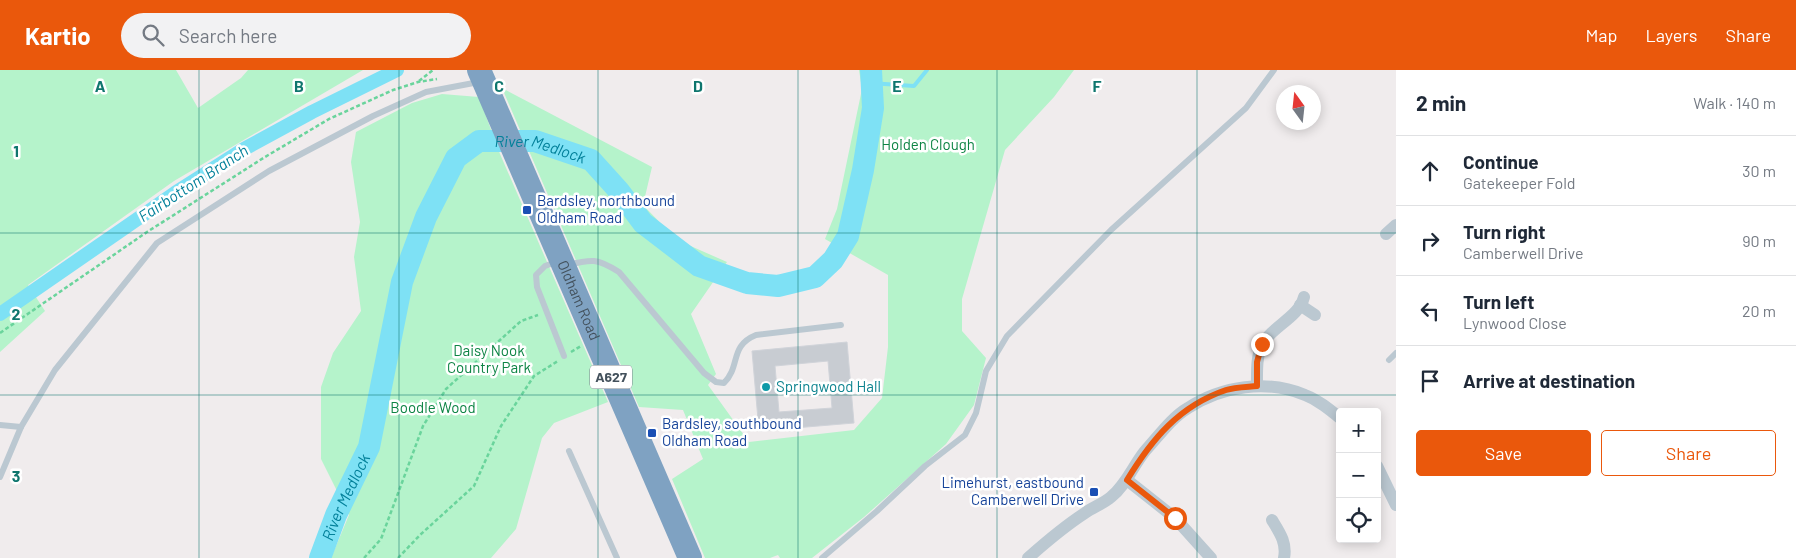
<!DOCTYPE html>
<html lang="en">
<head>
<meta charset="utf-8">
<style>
  body { margin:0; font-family:Barlow,sans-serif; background:#f2f2f3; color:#1f2937 }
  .controls { position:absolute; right:15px; bottom:15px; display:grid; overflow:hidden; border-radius:5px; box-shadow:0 2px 12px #0003 }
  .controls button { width:45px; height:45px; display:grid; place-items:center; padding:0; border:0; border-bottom:1px solid #e0e1e3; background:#fff; color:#1f2937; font:25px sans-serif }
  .compass { position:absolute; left:1276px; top:15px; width:45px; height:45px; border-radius:50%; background:#fff; box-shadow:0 2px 12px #0003; rotate:345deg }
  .stop { position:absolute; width:15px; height:15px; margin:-11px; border:4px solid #ea580c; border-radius:50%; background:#fff }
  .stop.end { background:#ea580c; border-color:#fff; box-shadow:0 1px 5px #0008 }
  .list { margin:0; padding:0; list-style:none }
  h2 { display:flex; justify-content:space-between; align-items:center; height:65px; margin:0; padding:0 20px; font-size:21px }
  h2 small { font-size:16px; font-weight:400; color:#747a83 }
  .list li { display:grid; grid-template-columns:32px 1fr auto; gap:15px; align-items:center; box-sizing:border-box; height:70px; padding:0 20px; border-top:1px solid #e0e1e3 }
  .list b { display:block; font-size:19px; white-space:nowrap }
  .list p { margin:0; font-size:16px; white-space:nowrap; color:#747a83 }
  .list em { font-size:16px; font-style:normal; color:#747a83 }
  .actions { display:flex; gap:10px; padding:15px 20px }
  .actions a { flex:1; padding:11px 0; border:1px solid #ea580c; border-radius:5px; text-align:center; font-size:18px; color:#ea580c }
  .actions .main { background:#ea580c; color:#fff }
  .icon { flex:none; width:28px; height:28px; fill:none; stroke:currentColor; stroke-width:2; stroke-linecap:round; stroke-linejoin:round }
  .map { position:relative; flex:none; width:1396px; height:488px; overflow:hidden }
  header { display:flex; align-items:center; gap:30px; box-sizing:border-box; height:70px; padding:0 25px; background:#ea580c; color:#fff }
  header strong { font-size:24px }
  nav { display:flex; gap:28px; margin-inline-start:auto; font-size:18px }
  .search { width:350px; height:45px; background:#f2f2f3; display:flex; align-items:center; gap:12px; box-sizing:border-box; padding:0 18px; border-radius:28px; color:#747a83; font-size:19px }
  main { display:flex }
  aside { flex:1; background:#fff }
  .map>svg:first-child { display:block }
  .green { fill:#b5f3cb }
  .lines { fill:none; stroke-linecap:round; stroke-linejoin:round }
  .stream { stroke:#7ee1f5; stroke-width:4 }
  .canal { stroke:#7ee1f5; stroke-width:14 }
  .river { stroke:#7ee1f5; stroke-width:22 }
  .building { fill:#c8ccd2; stroke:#d0d3d9; fill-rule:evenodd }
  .path { stroke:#6ad49c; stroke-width:2.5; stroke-dasharray:4 2.5; stroke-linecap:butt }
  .lane { stroke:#bbc8d1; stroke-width:6 }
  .street { stroke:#bbc8d1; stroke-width:12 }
  .highway { stroke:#7fa2c2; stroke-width:24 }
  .route { stroke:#ea580c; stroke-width:6 }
  .grid { fill:none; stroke:#0f766e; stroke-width:1; stroke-opacity:0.55 }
  .transit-dot { fill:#1a4fb4; stroke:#fff; stroke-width:2 }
  .culture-dot { fill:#0f9aa8; stroke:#fff; stroke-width:2 }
  .labels { text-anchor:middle; stroke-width:5; stroke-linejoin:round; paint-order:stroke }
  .shield { fill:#fff; stroke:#7b858d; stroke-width:1 }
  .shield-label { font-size:14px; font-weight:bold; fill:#43515c }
  .park-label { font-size:15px; fill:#0d8444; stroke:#fff }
  .transit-label { font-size:15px; fill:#164399; stroke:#fff; text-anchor:start }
  .street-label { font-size:15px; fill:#43515c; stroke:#fff }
  .culture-label { font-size:15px; fill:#0d838f; stroke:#fff; text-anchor:start }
  .water-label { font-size:16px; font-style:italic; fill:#03809a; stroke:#fff }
  .grid-label { font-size:16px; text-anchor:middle; font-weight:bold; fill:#0f766e; stroke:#fff; stroke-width:5; stroke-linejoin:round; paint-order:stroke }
</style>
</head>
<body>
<header>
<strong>Kartio</strong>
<div class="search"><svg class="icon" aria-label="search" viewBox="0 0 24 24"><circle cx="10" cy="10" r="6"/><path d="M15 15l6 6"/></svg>Search here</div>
<nav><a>Map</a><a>Layers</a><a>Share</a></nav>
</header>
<main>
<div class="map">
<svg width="1396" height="488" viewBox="0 0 1396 488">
  <rect width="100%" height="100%" fill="#f0eced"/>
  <g class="green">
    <path d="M 0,0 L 176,0 L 198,38 L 241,8 L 248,0 L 363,0 L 174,111 L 28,215 L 45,241 L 0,282 Z"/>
    <path d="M 859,0 L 1074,0 L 1054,27 L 1005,80 L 962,229 L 962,261 L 986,288 L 974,335 L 946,374 L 864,447 L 812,488 L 780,488 L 778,485 L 770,488 L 705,488 L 672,409 L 703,389 L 683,340 L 639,337 L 502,18 L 652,97 L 643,135 L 677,170 L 727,192 L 691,244 L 716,304 L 708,315 L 749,372 L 854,360 L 882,328 L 888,277 L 888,205 L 825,169 L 837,139 L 862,19 Z"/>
    <path d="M 442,24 L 479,27 L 500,84 L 608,332 L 554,353 L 542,368 L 516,459 L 491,488 L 331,488 L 349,445 L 321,389 L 321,317 L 333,283 L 361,241 L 354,187 L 360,152 L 351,92 L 356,62 L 412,33 Z"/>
  </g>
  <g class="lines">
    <path class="stream" d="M 870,13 L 914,16 L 927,0"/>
    <path class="canal" d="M 0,244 L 175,123 L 244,79 L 312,42 L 397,0"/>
    <path class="river" id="s1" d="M 320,488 L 336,445 L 369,377 L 402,212 L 426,147 L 456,88 L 479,71 L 535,71 L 591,90 L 619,121 L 643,153 L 699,196 L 747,213 L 778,216 L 815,207 L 833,190 L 848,166 L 863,100 L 873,38 L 871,0"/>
  </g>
  <path class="building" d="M 847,272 L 854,353 L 759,361 L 752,281 ZM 828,291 L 832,338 L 779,342 L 775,296 Z"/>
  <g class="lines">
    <g class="path">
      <path d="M 419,11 L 433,0"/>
      <path d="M 0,263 L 147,162 L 265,87 L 329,49 L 393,20 L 418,12 L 437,9"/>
      <path d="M 571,282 L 581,276"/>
      <path d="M 364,488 L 381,469 L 423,356 L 446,319 L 521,251 L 538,245"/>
      <path d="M 398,488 L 420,465 L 474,416 L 501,356 L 534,306 L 558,291"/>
    </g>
    <g class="lane">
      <path d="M 556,192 L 545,196 L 536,205 L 537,217 L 564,286"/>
      <path d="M 567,195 C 592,189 597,188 619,202 L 704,303 L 716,312 L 724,313 C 741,296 729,276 756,265 L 841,255"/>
      <path d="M 1389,290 L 1396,283"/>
      <path d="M 0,355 L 21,357"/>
      <path d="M 569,381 L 617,488"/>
      <path d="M 0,407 L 21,357 L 55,300 L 157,173 L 269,101 L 373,46 L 426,22 L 479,12"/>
      <path d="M 822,488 L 877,441 L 925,396 L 965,365 L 976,343 L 986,301 L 1007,266 L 1111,160 L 1246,38 L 1274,0"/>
    </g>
    <g class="street">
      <path d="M 1386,164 L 1396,155"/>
      <path d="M 1300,235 L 1315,245"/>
      <path d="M 1257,316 C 1257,303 1256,285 1263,273 C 1273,256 1299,247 1304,227"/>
      <path d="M 1377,396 L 1396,435"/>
      <path d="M 1127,410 L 1175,448 L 1211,488"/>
      <path d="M 1272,450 C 1280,463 1287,473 1284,488"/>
      <path d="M 1028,488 C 1046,472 1065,456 1085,443 C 1093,437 1103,434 1111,427 C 1126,415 1133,396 1145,381 C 1158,367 1171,348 1188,338 C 1222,316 1267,309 1305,325 C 1318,330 1329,339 1340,348"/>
    </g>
    <path class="highway" id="s2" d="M 479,0 L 690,488"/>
  </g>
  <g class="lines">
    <path class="route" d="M 1175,448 L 1127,410 C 1152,369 1179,336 1226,320 C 1235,317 1247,317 1257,316 L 1257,292 L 1262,274"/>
  </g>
  <path class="grid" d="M 199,0 L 199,488M 399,0 L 399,488M 598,0 L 598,488M 798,0 L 798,488M 997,0 L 997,488M 1197,0 L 1197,488M 0,163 L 1396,163M 0,325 L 1396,325"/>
  <g class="transit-dot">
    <rect x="522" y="135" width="10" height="10" rx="2.5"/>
    <rect x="647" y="358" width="10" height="10" rx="2.5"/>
    <rect x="1089" y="417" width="10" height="10" rx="2.5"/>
  </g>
  <circle class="culture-dot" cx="766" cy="317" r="5"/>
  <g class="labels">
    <rect class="shield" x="590" y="295.5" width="42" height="23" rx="4"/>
    <g class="shield-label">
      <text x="611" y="312">A627</text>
    </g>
    <g class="park-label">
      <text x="928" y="80">Holden Clough</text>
      <text x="489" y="286">Daisy Nook<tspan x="489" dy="17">Country Park</tspan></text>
      <text x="433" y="343">Boodle Wood</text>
    </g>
    <g class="transit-label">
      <text x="537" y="136">Bardsley, northbound<tspan x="537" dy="17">Oldham Road</tspan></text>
      <text x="662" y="359">Bardsley, southbound<tspan x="662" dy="17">Oldham Road</tspan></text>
      <text x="1084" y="418" text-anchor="end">Limehurst, eastbound<tspan x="1084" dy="17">Camberwell Drive</tspan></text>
    </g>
    <g class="street-label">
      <text dy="5" stroke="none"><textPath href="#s2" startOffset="251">Oldham Road</textPath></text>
    </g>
    <g class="culture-label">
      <text x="776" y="322">Springwood Hall</text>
    </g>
    <g class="water-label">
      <text dy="6" stroke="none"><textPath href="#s1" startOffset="516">River Medlock</textPath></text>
      <text transform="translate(193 113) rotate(-33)" y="6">Fairbottom Branch</text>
      <text dy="6" stroke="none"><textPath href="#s1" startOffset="66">River Medlock</textPath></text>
    </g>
  </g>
  <g class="grid-label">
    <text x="100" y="22">A</text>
    <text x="299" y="22">B</text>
    <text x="499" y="22">C</text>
    <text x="698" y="22">D</text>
    <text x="897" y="22">E</text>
    <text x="1097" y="22">F</text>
    <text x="16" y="87">1</text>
    <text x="16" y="250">2</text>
    <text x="16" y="412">3</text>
  </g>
</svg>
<div class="controls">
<button>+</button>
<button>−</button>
<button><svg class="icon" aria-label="locate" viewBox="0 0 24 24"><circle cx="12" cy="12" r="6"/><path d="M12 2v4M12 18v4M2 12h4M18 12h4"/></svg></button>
</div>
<svg class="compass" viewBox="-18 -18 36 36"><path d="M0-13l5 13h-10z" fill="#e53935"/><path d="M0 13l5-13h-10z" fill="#747a83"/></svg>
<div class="stop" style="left:1175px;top:448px"></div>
<div class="stop end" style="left:1262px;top:274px"></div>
</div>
<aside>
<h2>2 min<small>Walk · 140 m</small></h2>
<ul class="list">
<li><svg class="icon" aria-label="ahead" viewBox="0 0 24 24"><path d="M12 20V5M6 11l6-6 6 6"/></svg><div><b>Continue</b><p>Gatekeeper Fold</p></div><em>30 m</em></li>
<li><svg class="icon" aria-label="right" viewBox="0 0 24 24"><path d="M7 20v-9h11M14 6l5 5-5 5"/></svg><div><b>Turn right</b><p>Camberwell Drive</p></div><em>90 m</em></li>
<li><svg class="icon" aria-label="left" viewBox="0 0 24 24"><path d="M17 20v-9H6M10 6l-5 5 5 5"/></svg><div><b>Turn left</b><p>Lynwood Close</p></div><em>20 m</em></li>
<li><svg class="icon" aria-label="arrive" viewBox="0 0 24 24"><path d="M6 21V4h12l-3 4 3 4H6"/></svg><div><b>Arrive at destination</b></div></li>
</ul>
<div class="actions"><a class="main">Save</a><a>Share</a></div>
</aside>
</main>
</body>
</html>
